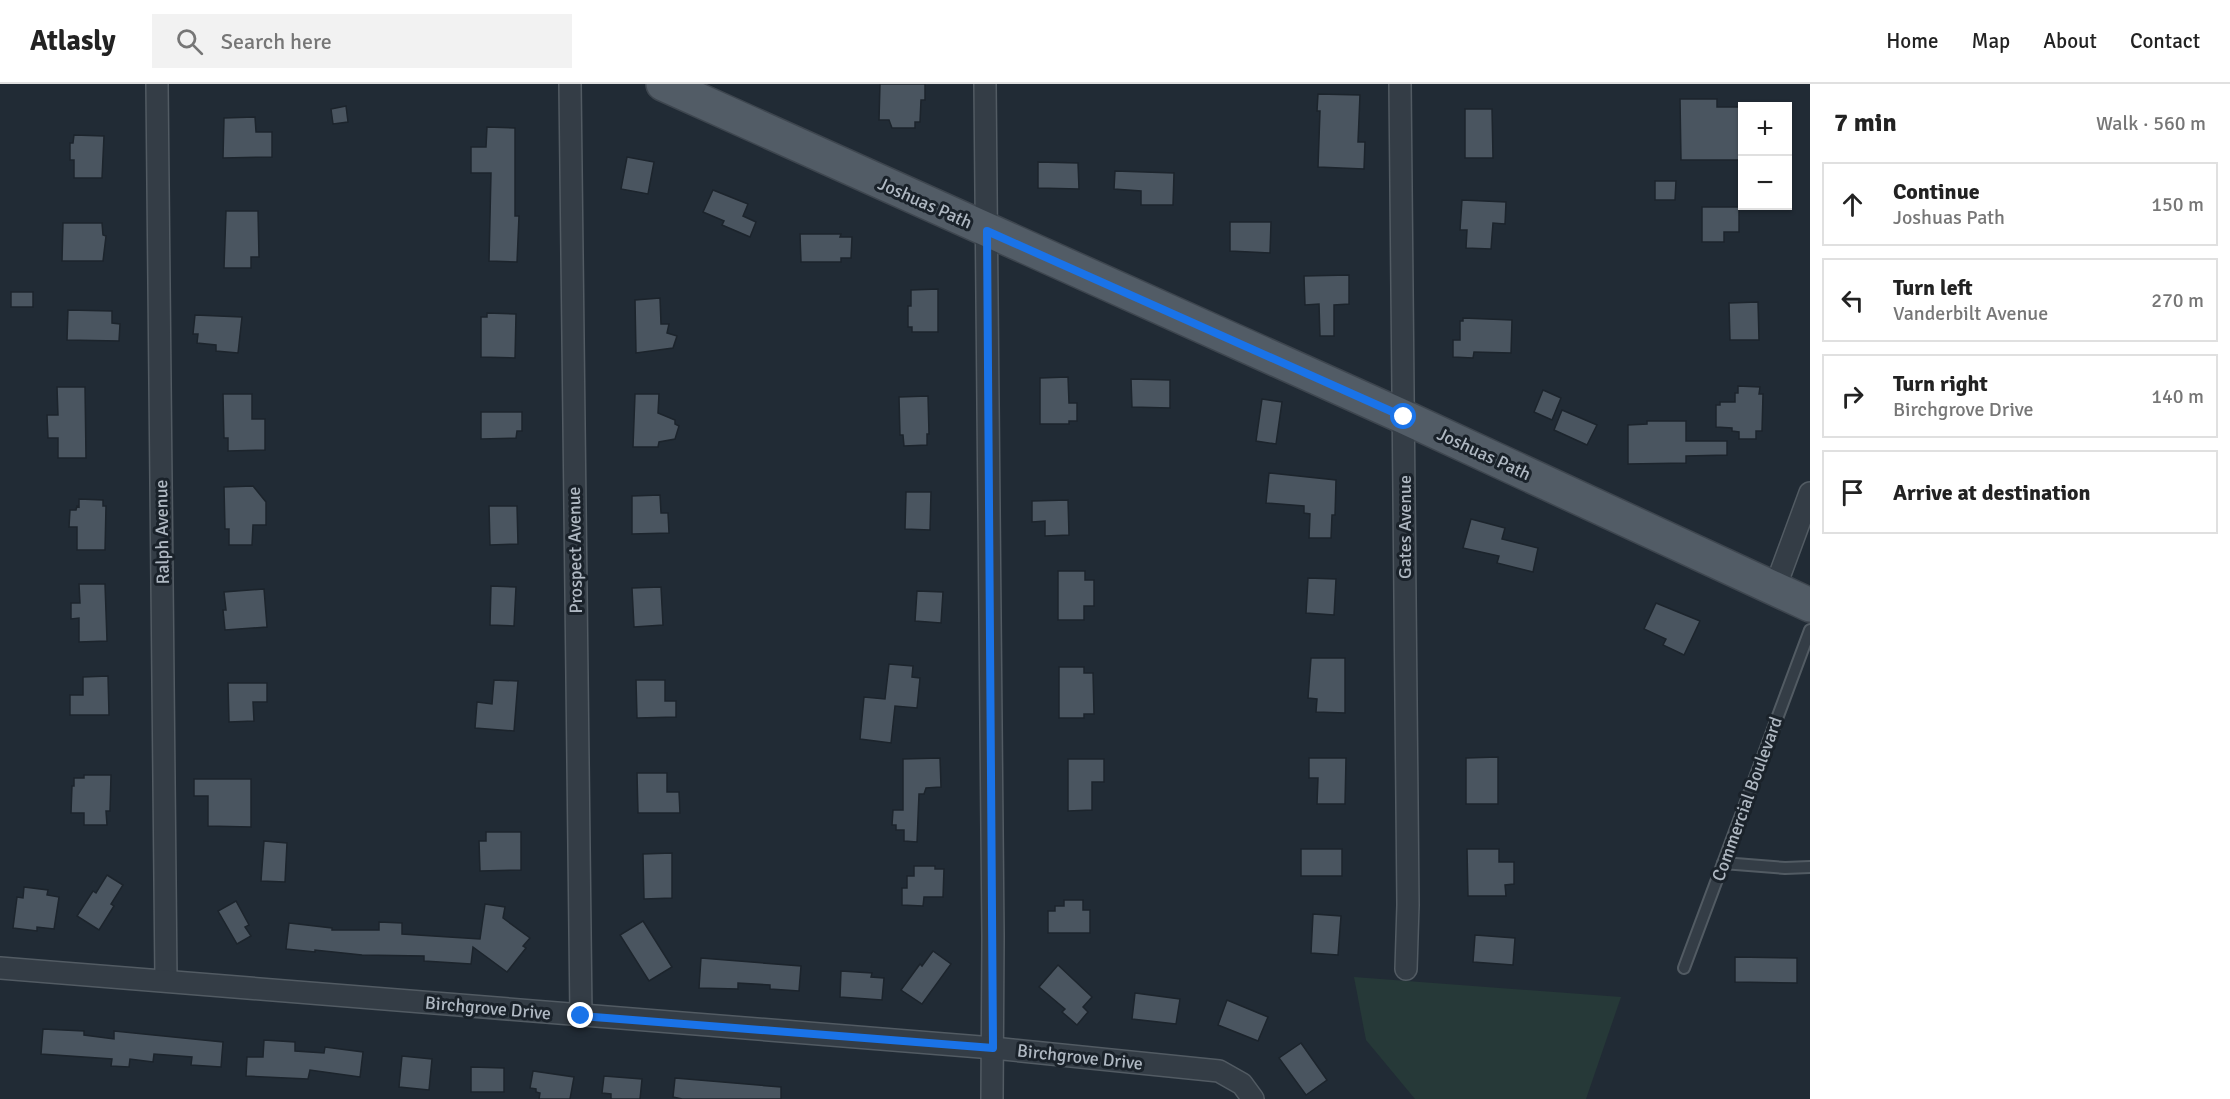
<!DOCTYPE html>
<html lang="en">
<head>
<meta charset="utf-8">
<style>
  body { margin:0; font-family:Signika,sans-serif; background:#f2f2f2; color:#222 }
  .controls { position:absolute; right:18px; top:18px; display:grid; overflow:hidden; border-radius:0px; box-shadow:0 2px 4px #0004 }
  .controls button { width:54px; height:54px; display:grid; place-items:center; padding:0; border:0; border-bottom:2px solid #e0e0e0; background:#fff; color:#222; font:30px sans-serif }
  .stop { position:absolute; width:18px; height:18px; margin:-14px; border:4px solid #1a73e8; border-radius:50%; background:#fff }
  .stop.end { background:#1a73e8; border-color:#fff; box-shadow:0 2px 6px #0008 }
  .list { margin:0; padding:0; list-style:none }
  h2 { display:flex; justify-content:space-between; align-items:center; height:78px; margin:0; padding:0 24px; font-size:26px }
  h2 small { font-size:20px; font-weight:400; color:#767676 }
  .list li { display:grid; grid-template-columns:39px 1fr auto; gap:18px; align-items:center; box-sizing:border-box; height:84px; margin:0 12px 12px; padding:0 12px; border:2px solid #e0e0e0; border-radius:0px }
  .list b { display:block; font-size:22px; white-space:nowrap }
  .list p { margin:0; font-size:20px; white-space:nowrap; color:#767676 }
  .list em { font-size:20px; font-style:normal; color:#767676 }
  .icon { flex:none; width:33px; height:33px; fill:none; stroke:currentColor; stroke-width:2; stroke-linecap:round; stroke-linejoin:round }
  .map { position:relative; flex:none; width:1810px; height:1015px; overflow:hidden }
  header { display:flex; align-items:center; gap:36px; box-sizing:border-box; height:84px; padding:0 30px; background:#fff; border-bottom:2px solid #e0e0e0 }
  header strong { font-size:28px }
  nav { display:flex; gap:33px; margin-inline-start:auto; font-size:21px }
  .search { width:420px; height:54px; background:#f2f2f2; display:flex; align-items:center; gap:15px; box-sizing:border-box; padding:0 21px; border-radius:0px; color:#767676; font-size:22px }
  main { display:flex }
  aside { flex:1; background:#fff }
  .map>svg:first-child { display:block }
  .green { fill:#263938 }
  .building { fill:#4a5560; stroke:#1c242c; stroke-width:1.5 }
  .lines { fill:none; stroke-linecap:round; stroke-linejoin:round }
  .lane-casing { stroke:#525b63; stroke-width:14 }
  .street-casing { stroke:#525b63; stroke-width:24 }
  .primary-casing { stroke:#3e464f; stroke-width:36 }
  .lane { stroke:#343d46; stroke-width:10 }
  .street { stroke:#343d46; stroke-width:21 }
  .primary { stroke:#525c66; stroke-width:33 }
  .route { stroke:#1a73e8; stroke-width:8 }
  .labels { text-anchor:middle; stroke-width:6; stroke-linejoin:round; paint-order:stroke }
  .street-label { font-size:18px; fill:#afb8c2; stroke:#1a222a }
</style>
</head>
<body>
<header>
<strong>Atlasly</strong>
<div class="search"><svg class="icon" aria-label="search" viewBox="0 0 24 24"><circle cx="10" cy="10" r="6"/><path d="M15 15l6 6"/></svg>Search here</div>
<nav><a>Home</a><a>Map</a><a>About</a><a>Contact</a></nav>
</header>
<main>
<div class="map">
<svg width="1810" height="1015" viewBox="0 0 1810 1015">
  <rect width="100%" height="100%" fill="#212b35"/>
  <path class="green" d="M 1354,893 L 1621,913 L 1586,1015 L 1415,1015 L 1366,956 Z"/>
  <g class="building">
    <path d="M 880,0 L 925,0 L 925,16 L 921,16 L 920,38 L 915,38 L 915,44 L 892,44 L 889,36 L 879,36 Z"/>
    <path d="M 1318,10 L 1360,11 L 1358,58 L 1365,58 L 1364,85 L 1318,83 L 1320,27 L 1317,27 Z"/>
    <path d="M 1680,15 L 1717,15 L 1717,23 L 1743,23 L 1743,76 L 1681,76 Z"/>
    <path d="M 346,22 L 348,38 L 333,40 L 331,25 Z"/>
    <path d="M 1465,25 L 1492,25 L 1493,74 L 1465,74 Z"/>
    <path d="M 255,33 L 256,48 L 272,48 L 272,73 L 223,74 L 224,34 Z"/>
    <path d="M 487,43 L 515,44 L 515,132 L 519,132 L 517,178 L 489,177 L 491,89 L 471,89 L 471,63 L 486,63 Z"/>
    <path d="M 74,51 L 104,52 L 102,94 L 74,94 L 74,76 L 70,76 L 70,59 L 73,59 Z"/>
    <path d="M 627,73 L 654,78 L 648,110 L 621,105 Z"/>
    <path d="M 1038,78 L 1078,79 L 1079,105 L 1038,104 Z"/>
    <path d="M 1115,87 L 1174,89 L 1173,121 L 1141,121 L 1141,107 L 1114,105 Z"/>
    <path d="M 1655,97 L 1676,97 L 1675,116 L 1655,116 Z"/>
    <path d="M 713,106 L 748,120 L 743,132 L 756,138 L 750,153 L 722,141 L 724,137 L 703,128 Z"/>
    <path d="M 1462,116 L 1506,118 L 1505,140 L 1493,139 L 1491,165 L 1466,164 L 1467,146 L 1460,146 Z"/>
    <path d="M 1702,123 L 1739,123 L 1739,148 L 1724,148 L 1724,158 L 1702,158 Z"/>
    <path d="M 226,127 L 258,127 L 259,173 L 251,173 L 251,184 L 224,184 Z"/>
    <path d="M 1230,138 L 1271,138 L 1270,169 L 1230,167 Z"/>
    <path d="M 63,139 L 102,139 L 103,151 L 106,152 L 103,177 L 62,177 Z"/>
    <path d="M 800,150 L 841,150 L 840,153 L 852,153 L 851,174 L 841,174 L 841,178 L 801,178 Z"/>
    <path d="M 1349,191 L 1349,220 L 1334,221 L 1334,252 L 1320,252 L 1319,220 L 1305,221 L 1304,192 Z"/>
    <path d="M 938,205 L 938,248 L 912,248 L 912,243 L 908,243 L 908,222 L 911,222 L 911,206 Z"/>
    <rect x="11" y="208" width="22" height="15"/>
    <path d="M 660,214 L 661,240 L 669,240 L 667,249 L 677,252 L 673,264 L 636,269 L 635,216 Z"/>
    <path d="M 1758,218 L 1759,256 L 1730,256 L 1729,219 Z"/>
    <path d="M 68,226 L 112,227 L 112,239 L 120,240 L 119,257 L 67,256 Z"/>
    <path d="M 487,229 L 516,230 L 515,274 L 481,273 L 481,233 L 487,233 Z"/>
    <path d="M 195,231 L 242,233 L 238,269 L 216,267 L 216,261 L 197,259 L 198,250 L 193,250 Z"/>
    <path d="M 1463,234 L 1512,236 L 1511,269 L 1474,268 L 1473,274 L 1453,273 L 1453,256 L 1460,256 L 1460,237 L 1463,237 Z"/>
    <path d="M 1068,293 L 1069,319 L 1077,319 L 1077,337 L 1069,337 L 1069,340 L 1040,340 L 1040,294 Z"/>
    <path d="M 1131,295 L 1170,296 L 1170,324 L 1132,323 Z"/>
    <path d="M 1738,302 L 1760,303 L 1759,310 L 1763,310 L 1762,347 L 1756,347 L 1756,355 L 1739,355 L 1739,348 L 1732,347 L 1732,344 L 1716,343 L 1716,321 L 1720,321 L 1720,318 L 1735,318 L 1735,309 L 1738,309 Z"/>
    <path d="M 57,303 L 85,303 L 86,374 L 58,374 L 58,354 L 48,354 L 47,331 L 58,331 Z"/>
    <path d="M 1543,306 L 1561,314 L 1552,336 L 1534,328 Z"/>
    <path d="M 223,310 L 252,310 L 252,335 L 265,335 L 265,366 L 228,367 L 228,354 L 224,354 Z"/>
    <path d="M 635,310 L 659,310 L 658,329 L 675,336 L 675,340 L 679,342 L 675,355 L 659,358 L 658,363 L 633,363 Z"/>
    <path d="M 928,312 L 929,350 L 927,350 L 927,361 L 904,362 L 903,351 L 900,351 L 899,313 Z"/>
    <path d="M 1262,315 L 1282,318 L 1276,360 L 1256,357 Z"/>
    <path d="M 1562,326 L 1597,341 L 1587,361 L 1554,346 Z"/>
    <path d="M 481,328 L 522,328 L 522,347 L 517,347 L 516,354 L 481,355 Z"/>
    <path d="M 1647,337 L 1686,337 L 1686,357 L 1727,357 L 1727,371 L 1686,372 L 1686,379 L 1628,380 L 1628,341 L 1647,340 Z"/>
    <path d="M 1269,389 L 1336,396 L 1335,431 L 1332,431 L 1331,454 L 1309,454 L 1310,430 L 1304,429 L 1304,422 L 1266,419 Z"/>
    <path d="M 253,402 L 266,418 L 266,441 L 253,441 L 252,461 L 229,461 L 229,445 L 225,445 L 224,403 Z"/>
    <path d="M 906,408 L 931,408 L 930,446 L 905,445 Z"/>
    <path d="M 660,411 L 661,429 L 668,429 L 669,449 L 632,450 L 632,412 Z"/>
    <path d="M 79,415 L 103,416 L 103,422 L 106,422 L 105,466 L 77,466 L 77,443 L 69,443 L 70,426 L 76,426 L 77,422 L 79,423 Z"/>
    <path d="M 1068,416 L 1069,451 L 1045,452 L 1045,437 L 1032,438 L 1032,417 Z"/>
    <path d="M 489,422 L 517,422 L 518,460 L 490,461 Z"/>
    <path d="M 1471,435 L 1505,444 L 1502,455 L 1538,464 L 1533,488 L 1497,479 L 1499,472 L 1463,464 Z"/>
    <path d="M 1058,487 L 1085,487 L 1085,496 L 1094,496 L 1094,522 L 1084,522 L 1084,536 L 1058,536 Z"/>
    <path d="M 1308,494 L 1336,495 L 1334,531 L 1306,529 Z"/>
    <path d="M 79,500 L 105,500 L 107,557 L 79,558 L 79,534 L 71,535 L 71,519 L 80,519 Z"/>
    <path d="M 491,502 L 516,503 L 514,542 L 490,541 Z"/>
    <path d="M 661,503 L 663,541 L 634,543 L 632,504 Z"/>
    <path d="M 264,505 L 267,543 L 225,546 L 223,526 L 226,526 L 224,508 Z"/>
    <path d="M 917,507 L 943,508 L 941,539 L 915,537 Z"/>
    <path d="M 1656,519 L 1700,537 L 1684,571 L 1663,561 L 1666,555 L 1644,545 Z"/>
    <path d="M 1311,574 L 1345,574 L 1345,629 L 1316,628 L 1317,615 L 1308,614 Z"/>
    <path d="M 889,580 L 913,582 L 912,593 L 920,594 L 917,624 L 895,622 L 891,659 L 860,655 L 864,613 L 885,615 Z"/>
    <path d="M 1059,583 L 1084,583 L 1084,589 L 1093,589 L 1094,630 L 1084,630 L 1084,634 L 1059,634 Z"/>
    <path d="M 108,592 L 109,631 L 70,631 L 70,611 L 83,611 L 83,593 Z"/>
    <path d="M 494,596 L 518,597 L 514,647 L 475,644 L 477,618 L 492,620 Z"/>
    <path d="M 636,596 L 665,596 L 665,617 L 676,617 L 676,633 L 637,634 Z"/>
    <path d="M 228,599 L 267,599 L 267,618 L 253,618 L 254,637 L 229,638 Z"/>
    <path d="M 1498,673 L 1498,720 L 1466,720 L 1466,674 Z"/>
    <path d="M 940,674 L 941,703 L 926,704 L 924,710 L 919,710 L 917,758 L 904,757 L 904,746 L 896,746 L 896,741 L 892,741 L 893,726 L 903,726 L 903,675 Z"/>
    <path d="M 1309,674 L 1346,674 L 1345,720 L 1317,720 L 1318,694 L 1309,694 Z"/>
    <path d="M 1068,675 L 1104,675 L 1104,698 L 1092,698 L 1092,726 L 1068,727 Z"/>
    <path d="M 637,689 L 667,689 L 667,708 L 679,708 L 680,729 L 638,729 Z"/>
    <path d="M 84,691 L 111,691 L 110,727 L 106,727 L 107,741 L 84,741 L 84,729 L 71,729 L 72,702 L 74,702 L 74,694 L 84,694 Z"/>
    <path d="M 194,695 L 251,695 L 251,743 L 208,742 L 208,712 L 194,712 Z"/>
    <path d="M 486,748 L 521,748 L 521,786 L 480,787 L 479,757 L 486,757 Z"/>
    <path d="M 264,757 L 287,759 L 285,798 L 261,797 Z"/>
    <rect x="1301" y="765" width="41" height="27"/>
    <path d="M 1467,765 L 1499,765 L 1499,778 L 1514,778 L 1514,800 L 1505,801 L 1506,812 L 1468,812 Z"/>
    <path d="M 672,769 L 672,814 L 644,815 L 643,770 Z"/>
    <path d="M 914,782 L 935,782 L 935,785 L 944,785 L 943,813 L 924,813 L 923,822 L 902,821 L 902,804 L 907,804 L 907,792 L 914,792 Z"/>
    <path d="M 107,791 L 123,801 L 111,820 L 114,822 L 99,846 L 77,832 L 93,807 L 96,809 Z"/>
    <path d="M 24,803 L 48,806 L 47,811 L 59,813 L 54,845 L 37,843 L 37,847 L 13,844 L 17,813 L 23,814 Z"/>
    <path d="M 1064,816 L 1083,816 L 1083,826 L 1090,826 L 1090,849 L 1048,849 L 1048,827 L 1055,827 L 1055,822 L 1064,822 Z"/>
    <path d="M 236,817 L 249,841 L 245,843 L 251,852 L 237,860 L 218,827 Z"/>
    <path d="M 485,820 L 505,823 L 503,834 L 530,854 L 523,862 L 526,864 L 507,888 L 473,863 L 471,880 L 424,877 L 424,872 L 362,871 L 315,866 L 315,868 L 286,865 L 289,839 L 332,844 L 332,846 L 379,846 L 379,838 L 402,839 L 402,850 L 480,855 Z"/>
    <path d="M 1313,830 L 1341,832 L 1338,871 L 1311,869 Z"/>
    <path d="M 643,837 L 672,883 L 649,897 L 620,851 Z"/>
    <path d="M 1475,851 L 1515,854 L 1513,881 L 1473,878 Z"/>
    <path d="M 933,867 L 951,880 L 922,920 L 901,906 L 920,880 L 922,882 Z"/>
    <path d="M 1735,873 L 1797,874 L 1797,899 L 1735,898 Z"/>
    <path d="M 701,874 L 801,882 L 799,907 L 770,905 L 770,901 L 738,899 L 738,905 L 699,904 Z"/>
    <path d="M 1058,881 L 1092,913 L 1083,923 L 1088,928 L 1077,941 L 1062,928 L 1065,925 L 1039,903 Z"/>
    <path d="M 841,887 L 872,889 L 871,893 L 884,894 L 882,916 L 840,913 Z"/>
    <path d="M 1135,909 L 1180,915 L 1176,940 L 1132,935 Z"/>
    <path d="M 1227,916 L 1268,933 L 1258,957 L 1218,941 Z"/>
    <path d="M 43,945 L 84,947 L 84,951 L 114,955 L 114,947 L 223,958 L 221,983 L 191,981 L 192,973 L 154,970 L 153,978 L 130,975 L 129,983 L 111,982 L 112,975 L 41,970 Z"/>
    <path d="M 264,956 L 295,958 L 295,967 L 324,969 L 325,963 L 363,968 L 360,993 L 310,986 L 308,995 L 246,992 L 247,973 L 263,973 Z"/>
    <path d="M 1301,959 L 1327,996 L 1306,1011 L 1279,974 Z"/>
    <path d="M 402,972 L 432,975 L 429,1006 L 399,1003 Z"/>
    <path d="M 471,983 L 504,984 L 504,1008 L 471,1008 Z"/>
    <path d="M 533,987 L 574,993 L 570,1015 L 539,1015 L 540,1009 L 536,1008 L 536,1005 L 530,1004 Z"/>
    <path d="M 604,992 L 642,995 L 640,1015 L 611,1015 L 611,1010 L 602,1009 Z"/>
    <path d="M 675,994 L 781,1003 L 781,1015 L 682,1015 L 673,1013 Z"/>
  </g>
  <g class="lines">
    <g class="lane-casing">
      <g id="lane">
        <path d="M 1723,779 L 1785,784 L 1810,783"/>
        <path d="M 1684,884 L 1810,546"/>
      </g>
    </g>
    <g class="street-casing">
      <g id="street">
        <path d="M 157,0 L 166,896"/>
        <path d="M 570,0 L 581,932"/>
        <path d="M 985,0 L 993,852 L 992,1015"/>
        <path d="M 1400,0 L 1408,821 L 1406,885"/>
        <path d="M 1775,504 L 1810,409"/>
        <path d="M 0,884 L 993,964 L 1219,987 L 1242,1000 L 1253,1015"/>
      </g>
    </g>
    <g class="primary-casing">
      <path id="primary" d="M 663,0 L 1404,333 L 1810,521"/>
    </g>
    <use href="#lane" class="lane"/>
    <use href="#street" class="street"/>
    <use href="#primary" class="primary"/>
  </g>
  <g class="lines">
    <path class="route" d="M 581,932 L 993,964 L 987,147 L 1404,333"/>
  </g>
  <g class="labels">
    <g class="street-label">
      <text transform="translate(925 119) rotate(24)" y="6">Joshuas Path</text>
      <text transform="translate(1484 370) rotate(25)" y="6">Joshuas Path</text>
      <text transform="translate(1405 443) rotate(-90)" y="6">Gates Avenue</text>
      <text transform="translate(162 448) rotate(-91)" y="6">Ralph Avenue</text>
      <text transform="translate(575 466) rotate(-91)" y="6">Prospect Avenue</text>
      <text transform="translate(1747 715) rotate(-70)" y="6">Commercial Boulevard</text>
      <text transform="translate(488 924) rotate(5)" y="6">Birchgrove Drive</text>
      <text transform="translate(1080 973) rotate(6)" y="6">Birchgrove Drive</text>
    </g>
  </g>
</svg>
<div class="controls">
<button>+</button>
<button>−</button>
</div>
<div class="stop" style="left:1404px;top:333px"></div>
<div class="stop end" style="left:581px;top:932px"></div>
</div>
<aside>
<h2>7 min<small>Walk · 560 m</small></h2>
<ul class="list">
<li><svg class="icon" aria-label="ahead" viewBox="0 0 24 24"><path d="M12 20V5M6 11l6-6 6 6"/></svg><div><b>Continue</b><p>Joshuas Path</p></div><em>150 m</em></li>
<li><svg class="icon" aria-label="left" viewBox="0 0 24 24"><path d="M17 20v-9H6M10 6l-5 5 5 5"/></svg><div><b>Turn left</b><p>Vanderbilt Avenue</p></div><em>270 m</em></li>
<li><svg class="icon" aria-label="right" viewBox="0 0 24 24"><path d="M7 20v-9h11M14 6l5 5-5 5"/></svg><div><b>Turn right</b><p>Birchgrove Drive</p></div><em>140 m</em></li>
<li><svg class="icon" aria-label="arrive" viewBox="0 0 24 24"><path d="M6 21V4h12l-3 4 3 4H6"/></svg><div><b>Arrive at destination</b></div></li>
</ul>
</aside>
</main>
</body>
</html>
